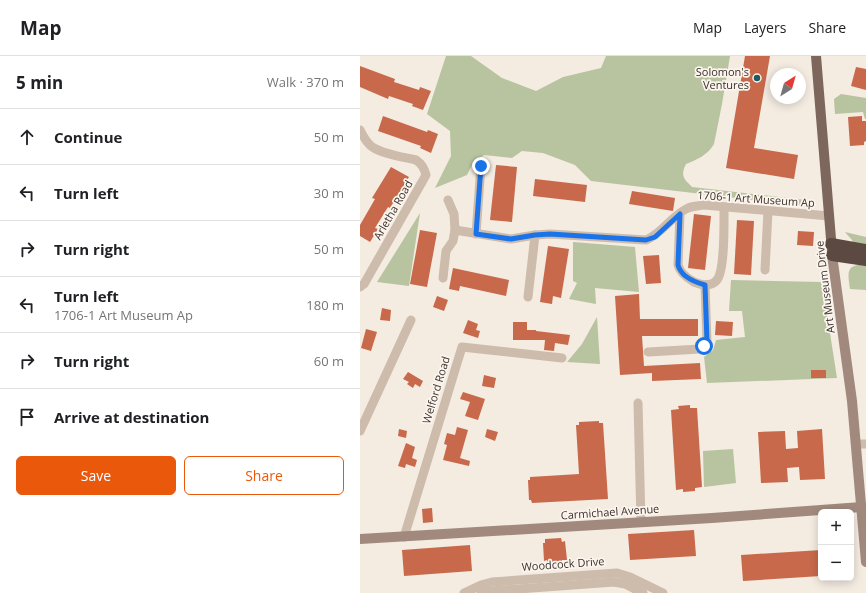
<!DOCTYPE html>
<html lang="en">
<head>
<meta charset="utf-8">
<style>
  body { margin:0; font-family:"Open Sans",sans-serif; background:#f2f2f2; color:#202124 }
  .controls { position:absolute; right:12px; bottom:12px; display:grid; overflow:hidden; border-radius:6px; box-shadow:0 2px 10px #0003 }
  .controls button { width:36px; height:36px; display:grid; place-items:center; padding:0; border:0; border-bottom:1px solid #e0e0e0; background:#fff; color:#202124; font:20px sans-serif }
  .compass { position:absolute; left:410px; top:12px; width:36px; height:36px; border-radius:50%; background:#fff; box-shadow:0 2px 10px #0003; rotate:37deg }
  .stop { position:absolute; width:12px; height:12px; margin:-9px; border:3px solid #1a73e8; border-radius:50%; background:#fff }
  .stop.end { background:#1a73e8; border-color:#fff; box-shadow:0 1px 4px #0008 }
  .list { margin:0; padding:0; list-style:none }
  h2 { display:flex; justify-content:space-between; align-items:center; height:52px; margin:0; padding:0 16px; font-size:17px }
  h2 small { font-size:13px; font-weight:400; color:#757577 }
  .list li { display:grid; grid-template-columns:26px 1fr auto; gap:12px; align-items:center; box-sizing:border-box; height:56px; padding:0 16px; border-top:1px solid #e0e0e0 }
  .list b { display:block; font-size:15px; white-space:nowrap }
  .list p { margin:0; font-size:13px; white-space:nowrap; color:#757577 }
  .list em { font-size:13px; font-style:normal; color:#757577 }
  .actions { display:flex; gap:8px; padding:12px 16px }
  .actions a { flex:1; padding:9px 0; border:1px solid #ea580c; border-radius:6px; text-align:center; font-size:14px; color:#ea580c }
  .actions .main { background:#ea580c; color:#fff }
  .icon { flex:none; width:22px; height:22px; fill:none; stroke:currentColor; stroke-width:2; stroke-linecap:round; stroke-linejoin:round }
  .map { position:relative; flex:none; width:506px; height:537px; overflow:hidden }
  header { display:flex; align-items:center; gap:24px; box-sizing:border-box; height:56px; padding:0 20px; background:#fff; border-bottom:1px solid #e0e0e0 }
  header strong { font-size:19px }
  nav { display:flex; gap:22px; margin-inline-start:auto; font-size:14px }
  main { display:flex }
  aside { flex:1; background:#fff }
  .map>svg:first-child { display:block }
  .green { fill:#b8c4a0 }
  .building { fill:#c8694b }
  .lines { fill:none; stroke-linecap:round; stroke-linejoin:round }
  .street { stroke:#cdbbac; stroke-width:9 }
  .secondary { stroke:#a18a7d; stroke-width:10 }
  .primary { stroke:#7d675c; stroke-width:10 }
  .highway { stroke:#5c4a42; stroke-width:12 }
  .route { stroke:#1a73e8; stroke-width:5 }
  .poi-dot { fill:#1f5a5e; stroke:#fbf5ee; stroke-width:1.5 }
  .labels { text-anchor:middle; stroke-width:3.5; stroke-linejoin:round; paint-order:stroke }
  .poi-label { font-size:11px; fill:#3b302b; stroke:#fbf5ee; text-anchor:end }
  .street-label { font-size:11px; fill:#3b302b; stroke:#fbf5ee }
</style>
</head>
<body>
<header>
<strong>Map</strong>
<nav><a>Map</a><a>Layers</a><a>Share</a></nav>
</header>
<main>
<aside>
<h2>5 min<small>Walk · 370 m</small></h2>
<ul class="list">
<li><svg class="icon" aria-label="ahead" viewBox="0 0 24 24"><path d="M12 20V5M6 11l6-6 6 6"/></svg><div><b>Continue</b></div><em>50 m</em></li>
<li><svg class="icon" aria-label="left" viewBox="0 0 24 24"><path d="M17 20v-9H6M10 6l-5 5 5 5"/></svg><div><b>Turn left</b></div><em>30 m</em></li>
<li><svg class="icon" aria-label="right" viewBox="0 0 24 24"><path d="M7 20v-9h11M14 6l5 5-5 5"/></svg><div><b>Turn right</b></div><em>50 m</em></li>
<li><svg class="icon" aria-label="left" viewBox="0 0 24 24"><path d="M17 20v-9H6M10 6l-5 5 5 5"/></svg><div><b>Turn left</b><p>1706-1 Art Museum Ap</p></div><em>180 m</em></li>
<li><svg class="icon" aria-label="right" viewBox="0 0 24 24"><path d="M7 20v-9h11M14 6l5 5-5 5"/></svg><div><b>Turn right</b></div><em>60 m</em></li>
<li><svg class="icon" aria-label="arrive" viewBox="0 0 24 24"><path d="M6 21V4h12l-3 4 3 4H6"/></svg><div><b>Arrive at destination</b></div></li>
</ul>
<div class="actions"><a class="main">Save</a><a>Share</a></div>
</aside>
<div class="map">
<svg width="506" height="537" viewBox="0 0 506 537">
  <rect width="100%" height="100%" fill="#f4ebe1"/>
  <g class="green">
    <path d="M 86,0 L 111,0 L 142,22 L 176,35 L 203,21 L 241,12 L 246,0 L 370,0 L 362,48 L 354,88 C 348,99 336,104 326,108 C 320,120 324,123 332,131 L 454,145 L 452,151 L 231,125 L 215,109 L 183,97 L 162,95 L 152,102 L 124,99 L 113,107 L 107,119 L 75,132 L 91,100 L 90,75 L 67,58 Z"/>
    <path d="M 481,38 L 506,42 L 506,63 L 505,63 L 503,56 L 475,58 L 474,43 Z"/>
    <path d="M 60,157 L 49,230 L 17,226 Z"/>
    <path d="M 485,176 L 506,181 L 506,189 L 493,187 L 492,184 Z"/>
    <path d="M 213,186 L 275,191 L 279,236 L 235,232 L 236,248 L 209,243 L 217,227 L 213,225 Z"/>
    <path d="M 506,208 L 506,234 L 490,233 C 488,216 485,209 506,208 Z"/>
    <path d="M 371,224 L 462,226 L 477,322 L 347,327 L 344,301 L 353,294 L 356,284 L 385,281 L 382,255 L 369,255 Z"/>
    <path d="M 237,261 L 240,308 L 207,306 L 222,288 Z"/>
    <path d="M 373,393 L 376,427 L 344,431 L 343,395 Z"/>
  </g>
  <g class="building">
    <path d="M 385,0 L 410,0 L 394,92 L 438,99 L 434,123 L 366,112 Z"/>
    <path d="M 0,10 L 35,23 L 34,26 L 59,34 L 60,31 L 71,35 L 63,54 L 52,50 L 53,48 L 29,40 L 28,43 L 0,31 Z"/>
    <path d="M 496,11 L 506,13 L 506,34 L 491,30 Z"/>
    <path d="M 23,60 L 67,76 L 68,74 L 78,78 L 71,97 L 60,92 L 61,90 L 18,75 Z"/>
    <path d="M 502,60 L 502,65 L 506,65 L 506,85 L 504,86 L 504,89 L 490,90 L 488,61 Z"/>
    <path d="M 136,109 L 157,111 L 152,166 L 130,164 Z"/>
    <path d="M 31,111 L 49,121 L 30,152 L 28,151 L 15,172 L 18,173 L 10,186 L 0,180 L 0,169 L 15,143 L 12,142 Z"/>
    <path d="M 175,123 L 227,129 L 225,146 L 173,140 Z"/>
    <path d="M 272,135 L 315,142 L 313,155 L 269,148 Z"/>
    <path d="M 334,158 L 351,160 L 345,214 L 328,212 Z"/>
    <path d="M 377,164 L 394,165 L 391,219 L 374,218 Z"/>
    <path d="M 60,174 L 77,177 L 67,231 L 50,228 Z"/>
    <path d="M 438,175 L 454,176 L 453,190 L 437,189 Z"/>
    <path d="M 188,190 L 209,193 L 201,242 L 193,240 L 192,248 L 180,246 Z"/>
    <path d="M 299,199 L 301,227 L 286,228 L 283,200 Z"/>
    <path d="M 93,212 L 149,224 L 146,240 L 100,230 L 99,235 L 89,233 Z"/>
    <path d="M 279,238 L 280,263 L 338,263 L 338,280 L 282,280 L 284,310 L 340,307 L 341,323 L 292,325 L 292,317 L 260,319 L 255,240 Z"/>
    <path d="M 77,240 L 88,244 L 84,255 L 73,251 Z"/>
    <path d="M 22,252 L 31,254 L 30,265 L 20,264 Z"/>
    <path d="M 108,264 L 118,268 L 116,274 L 120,275 L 118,282 L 103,277 Z"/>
    <path d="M 356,265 L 373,266 L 372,280 L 355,279 Z"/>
    <path d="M 153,266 L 167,266 L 167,274 L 176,274 L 176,275 L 210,279 L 208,289 L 195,287 L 194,295 L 184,294 L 185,284 L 153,284 Z"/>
    <path d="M 6,273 L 17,276 L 11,295 L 1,292 Z"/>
    <rect x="451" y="314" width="15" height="8"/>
    <path d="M 48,316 L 63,325 L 60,331 L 55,328 L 53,332 L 47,328 L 49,326 L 43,323 Z"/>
    <path d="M 124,319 L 136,322 L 134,332 L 122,330 Z"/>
    <path d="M 103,336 L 125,343 L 118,364 L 105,360 L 110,346 L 100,343 Z"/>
    <path d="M 330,349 L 330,352 L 337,352 L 342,431 L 335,432 L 335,435 L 323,436 L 323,433 L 316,434 L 311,354 L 319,353 L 318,350 Z"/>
    <path d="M 239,365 L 239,367 L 243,367 L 248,443 L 172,447 L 171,444 L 169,444 L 168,424 L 170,424 L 170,421 L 219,418 L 216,369 L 219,369 L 219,366 Z"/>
    <path d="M 97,371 L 108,374 L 100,402 L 110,405 L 109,410 L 83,404 L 87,389 L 84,388 L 87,377 L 95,379 Z"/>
    <path d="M 39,373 L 47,375 L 46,382 L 38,380 Z"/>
    <path d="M 127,373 L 138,376 L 135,385 L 125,381 Z"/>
    <path d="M 462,373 L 465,423 L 440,424 L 439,411 L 427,412 L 428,426 L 401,427 L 398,376 L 425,375 L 426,393 L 438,392 L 437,375 Z"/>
    <path d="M 46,387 L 55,391 L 52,402 L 57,404 L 55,411 L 46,408 L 45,412 L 38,410 Z"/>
    <path d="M 72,452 L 73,466 L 63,467 L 62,453 Z"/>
    <path d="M 334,474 L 336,500 L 270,504 L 268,478 Z"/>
    <path d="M 201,482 L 202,486 L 205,485 L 207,504 L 202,504 L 202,507 L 187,508 L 187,504 L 184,505 L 183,487 L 185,487 L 185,483 Z"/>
    <path d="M 110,489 L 112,515 L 44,520 L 42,494 Z"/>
    <path d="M 461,494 L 461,520 L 383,525 L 381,499 Z"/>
  </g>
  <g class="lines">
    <g class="street">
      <path d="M 0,74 C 3,80 6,86 11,90 C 21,98 43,101 56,104 C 62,108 64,112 66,119 L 4,228 L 0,231"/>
      <path d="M 320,158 L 318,209 C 320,217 327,222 334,226 C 341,229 351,231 357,224 C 365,214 364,166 364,151"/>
      <path d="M 95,174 L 151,183 L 175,179 L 190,178 L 286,184 C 303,177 312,159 328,152 C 333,150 338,150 344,149 L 469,160"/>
      <path d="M 116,178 L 121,109"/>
      <path d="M 405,214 L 408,155"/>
      <path d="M 83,222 L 86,195 L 93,185 L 95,174 L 94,158 L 88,144"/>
      <path d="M 168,241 L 175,179"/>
      <path d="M 288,296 L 340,293 L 344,290 L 347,286 L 345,229"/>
      <path d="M 278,347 L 281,466"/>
      <path d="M 0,375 L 51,264"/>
      <path d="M 496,388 L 506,388"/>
      <path d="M 44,481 L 102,291 L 202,302"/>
      <path d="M 104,537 L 121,529 L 132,526 L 257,517 L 270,521 L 303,537"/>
      <path d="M 121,537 L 131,535 L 254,526 L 265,528 L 283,537"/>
    </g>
    <g class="secondary">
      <path d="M 472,199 L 492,345 L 506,506"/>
      <path d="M 0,483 L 352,462 L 502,451"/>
    </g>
    <path class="primary" d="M 456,0 L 472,195"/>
    <g class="highway">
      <path d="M 471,188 L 506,194"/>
      <path d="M 472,199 L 506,204"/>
    </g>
  </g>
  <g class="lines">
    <path class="route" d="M 121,110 L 116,178 L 151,183 L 175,179 L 190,178 L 286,184 L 295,181 L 320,158 L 318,209 C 321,221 334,226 345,229 L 347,286 L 344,290"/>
  </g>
  <circle class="poi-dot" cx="397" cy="22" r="4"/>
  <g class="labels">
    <g class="poi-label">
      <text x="389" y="20">Solomon's<tspan x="389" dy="13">Ventures</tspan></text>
    </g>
    <g class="street-label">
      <text transform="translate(396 143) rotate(4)" y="4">1706-1 Art Museum Ap</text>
      <text transform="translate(33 154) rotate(-60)" y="4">Arletha Road</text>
      <text transform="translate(465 231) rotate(-97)" y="4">Art Museum Drive</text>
      <text transform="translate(76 334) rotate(-73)" y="4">Welford Road</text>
      <text transform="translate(250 456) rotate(-4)" y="4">Carmichael Avenue</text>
      <text transform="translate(203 508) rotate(-4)" y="4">Woodcock Drive</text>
    </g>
  </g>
</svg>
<div class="controls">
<button>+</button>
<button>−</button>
</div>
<svg class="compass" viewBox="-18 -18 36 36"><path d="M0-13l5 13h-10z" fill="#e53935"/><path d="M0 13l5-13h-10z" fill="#757577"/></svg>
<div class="stop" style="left:344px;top:290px"></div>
<div class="stop end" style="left:121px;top:110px"></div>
</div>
</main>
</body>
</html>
